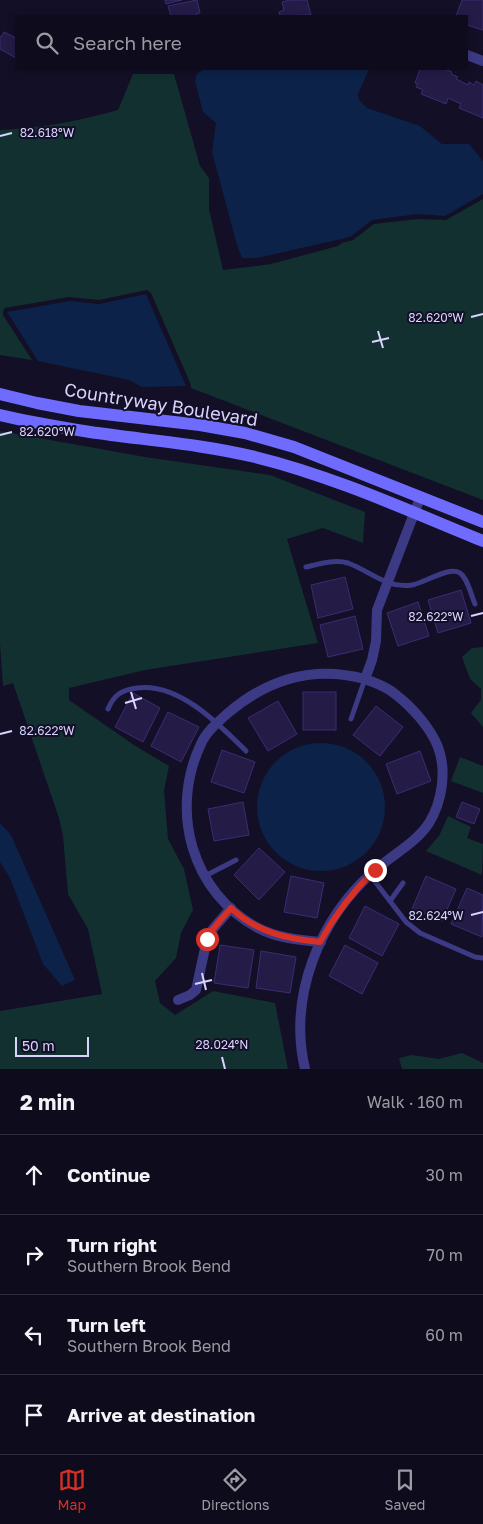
<!DOCTYPE html>
<html lang="en">
<head>
<meta charset="utf-8">
<style>
  body { margin:0; font-family:"Golos Text",sans-serif; background:#171425; color:#f1f3f6 }
  .scale { position:absolute; left:15px; bottom:12px; width:74px; box-sizing:border-box; padding-left:5px; border:2px solid #d9d4ff; border-top:0; font-size:14px; line-height:18px; white-space:nowrap; color:#d9d4ff; -webkit-text-stroke:4px #130f26; paint-order:stroke }
  .stop { position:absolute; width:15px; height:15px; margin:-11px; border:4px solid #d93025; border-radius:50%; background:#fff }
  .stop.end { background:#d93025; border-color:#fff; box-shadow:0 1px 5px #0008 }
  .list { margin:0; padding:0; list-style:none }
  h2 { display:flex; justify-content:space-between; align-items:center; height:65px; margin:0; padding:0 20px; font-size:21px }
  h2 small { font-size:16px; font-weight:400; color:#9b9ba3 }
  .list li { display:grid; grid-template-columns:32px 1fr auto; gap:15px; align-items:center; box-sizing:border-box; height:80px; padding:0 20px; border-top:1px solid #2e2b3b }
  .list b { display:block; font-size:19px; white-space:nowrap }
  .list p { margin:0; font-size:16px; white-space:nowrap; color:#9b9ba3 }
  .list em { font-size:16px; font-style:normal; color:#9b9ba3 }
  .icon { flex:none; width:28px; height:28px; fill:none; stroke:currentColor; stroke-width:2; stroke-linecap:round; stroke-linejoin:round }
  .map { position:relative; flex:none; width:483px; height:1069px; overflow:hidden }
  .search { position:absolute; background:#0e0b1c; box-shadow:0 2px 8px #0003; left:15px; right:15px; top:15px; height:55px; display:flex; align-items:center; gap:12px; box-sizing:border-box; padding:0 18px; border-radius:0px; color:#9b9ba3; font-size:19px }
  .sheet { height:385px; background:#0e0b1c }
  nav { display:flex; justify-content:space-around; align-items:center; box-sizing:border-box; height:70px; border-top:1px solid #2e2b3b; background:#0e0b1c; font-size:14px; color:#9b9ba3 }
  nav a { display:grid; justify-items:center; gap:2px }
  nav .on { color:#d93025 }
  .map>svg:first-child { display:block }
  .green { fill:#12302f }
  .water { fill:#0c2248 }
  .building { fill:#241b47; stroke:#3b2d73 }
  .lines { fill:none; stroke-linecap:round; stroke-linejoin:round }
  .lane { stroke:#3d3a85; stroke-width:5 }
  .street { stroke:#3d3a85; stroke-width:10 }
  .secondary { stroke:#6f6bff; stroke-width:12 }
  .route { stroke:#d93025; stroke-width:6 }
  .ticks { fill:none; stroke:#d9d4ff; stroke-width:2 }
  .labels { text-anchor:middle; stroke-width:4; stroke-linejoin:round; paint-order:stroke }
  .street-label { font-size:18px; fill:#d9d4ff; stroke:#130f26 }
  .ticks-label { font-size:12px; text-anchor:middle; fill:#d9d4ff; stroke:#130f26; stroke-width:4; stroke-linejoin:round; paint-order:stroke }
</style>
</head>
<body>
<div class="map">
<svg width="483" height="1069" viewBox="0 0 483 1069">
  <rect width="100%" height="100%" fill="#130f26"/>
  <g class="green">
    <path d="M 133,74 L 174,74 L 200,166 L 209,178 L 209,209 L 223,270 L 271,264 L 338,246 L 342,243 L 353,240 L 374,224 L 418,219 L 446,220 L 483,199 L 483,500 L 191,388 L 191,385 L 151,293 L 147,290 L 99,300 L 69,297 L 5,308 L 3,311 L 3,315 L 32,360 L 0,355 L 0,130 C 42,128 78,121 118,110 Z"/>
    <path d="M 0,431 L 145,457 L 270,475 L 365,512 L 363,543 L 323,528 L 287,539 L 318,643 L 145,670 L 69,688 L 69,700 L 134,745 L 169,766 L 164,791 L 168,839 L 184,869 L 193,910 L 181,933 L 176,958 L 155,981 L 160,1003 L 175,1015 L 213,991 L 275,1003 L 288,1069 L 0,1069 L 0,1011 L 102,994 L 88,929 L 68,894 L 63,836 L 59,818 L 13,683 L 3,686 L 0,644 Z"/>
    <path d="M 483,647 L 483,727 L 471,713 L 481,700 L 481,689 L 470,679 L 462,657 L 472,648 Z"/>
    <path d="M 460,757 L 483,766 L 483,793 L 451,781 Z"/>
    <path d="M 448,816 L 471,827 L 467,838 L 483,844 L 482,875 L 426,851 L 439,836 Z"/>
    <path d="M 462,1053 L 483,1063 L 483,1069 L 402,1069 L 399,1058 L 412,1055 L 439,1059 Z"/>
  </g>
  <g class="water">
    <path d="M 204,69 L 369,69 L 358,94 L 359,100 L 367,108 L 420,126 L 442,144 L 469,144 L 483,161 L 483,194 L 445,216 L 418,214 L 372,220 L 350,237 L 257,258 L 242,258 L 237,245 L 212,152 L 216,123 L 203,112 L 195,81 L 197,74 Z"/>
    <path d="M 146,294 L 186,386 L 142,387 L 129,380 L 38,361 L 7,312 L 70,301 L 99,304 Z"/>
    <circle cx="321" cy="807" r="64"/>
    <path d="M 0,823 L 11,835 L 75,980 L 62,986 L 43,964 L 10,878 L 0,862 Z"/>
  </g>
  <g class="building">
    <path d="M 165,0 L 182,0 L 166,4 Z"/>
    <path d="M 197,0 L 200,13 L 196,14 L 197,16 L 171,16 L 168,6 Z"/>
    <path d="M 290,0 L 307,0 L 311,15 L 280,16 L 279,12 L 284,10 L 282,2 Z"/>
    <path d="M 462,0 L 483,0 L 483,30 L 467,25 L 467,16 L 456,16 Z"/>
    <path d="M 4,32 L 16,38 L 16,58 L 0,49 L 0,38 Z"/>
    <path d="M 420,69 L 444,69 L 452,72 L 451,74 L 458,77 L 456,79 L 468,85 L 469,82 L 474,85 L 476,81 L 483,85 L 483,118 L 459,108 L 461,104 L 448,98 L 446,104 L 421,94 L 423,90 L 416,87 L 418,84 L 415,83 Z"/>
    <path d="M 345,577 L 353,609 L 318,618 L 311,585 Z"/>
    <path d="M 461,590 L 471,623 L 438,633 L 428,600 Z"/>
    <path d="M 418,602 L 429,636 L 398,646 L 387,613 Z"/>
    <path d="M 355,616 L 363,649 L 328,657 L 320,625 Z"/>
    <rect x="303" y="692" width="33" height="38"/>
    <path d="M 133,693 L 160,708 L 143,742 L 115,727 Z"/>
    <path d="M 278,701 L 297,734 L 268,751 L 248,718 Z"/>
    <path d="M 376,706 L 403,727 L 380,756 L 353,735 Z"/>
    <path d="M 168,712 L 199,727 L 181,762 L 151,746 Z"/>
    <path d="M 222,750 L 255,762 L 244,793 L 211,782 Z"/>
    <path d="M 420,751 L 431,781 L 397,794 L 386,764 Z"/>
    <path d="M 243,802 L 249,835 L 214,841 L 208,809 Z"/>
    <path d="M 462,802 L 480,809 L 474,824 L 456,817 Z"/>
    <path d="M 259,848 L 285,872 L 259,900 L 234,875 Z"/>
    <path d="M 291,876 L 324,883 L 317,918 L 284,912 Z"/>
    <path d="M 426,876 L 456,889 L 442,921 L 412,909 Z"/>
    <path d="M 467,888 L 483,895 L 482,937 L 451,924 Z"/>
    <path d="M 365,906 L 399,924 L 382,956 L 349,938 Z"/>
    <path d="M 220,945 L 254,950 L 248,988 L 214,983 Z"/>
    <path d="M 345,945 L 378,963 L 362,994 L 329,976 Z"/>
    <path d="M 261,951 L 296,957 L 290,993 L 256,988 Z"/>
  </g>
  <g class="lines">
    <g class="lane">
      <path d="M 306,567 C 319,564 335,559 348,563 C 370,571 387,589 412,585 C 424,583 449,566 460,573 C 468,579 471,595 475,604"/>
      <path d="M 108,709 C 114,695 121,690 137,688 C 178,682 219,724 246,751"/>
      <path d="M 351,719 L 365,679"/>
      <path d="M 370,875 L 406,922 L 420,933 L 475,957 L 483,958"/>
      <path d="M 205,876 L 236,860"/>
      <path d="M 390,901 L 403,883"/>
    </g>
    <g class="street">
      <path d="M 467,55 L 483,61"/>
      <path d="M 321,942 C 299,940 277,938 258,928 C 192,893 169,811 201,744 C 206,732 218,722 228,713 C 268,679 313,665 365,679"/>
      <path d="M 178,1000 L 190,995 L 196,990 L 207,939 L 212,930 L 231,908"/>
      <path d="M 305,1069 C 288,997 319,919 374,871 C 392,855 416,843 429,823 C 442,802 447,771 438,747 C 430,727 412,707 395,694 C 386,686 375,683 365,679 L 372,660 L 376,641 L 377,610 L 420,498"/>
    </g>
    <g class="secondary">
      <path d="M 0,394 L 37,403 L 79,411 L 200,425 L 245,433 L 294,447 L 483,522"/>
      <path d="M 0,415 C 30,422 60,427 90,432 C 145,440 201,444 255,457 C 333,476 409,511 483,541"/>
    </g>
  </g>
  <g class="lines">
    <path class="route" d="M 207,939 L 212,930 L 231,908 C 256,932 287,939 320,942 C 335,915 352,892 375,870"/>
  </g>
  <path class="ticks" d="M 0,136 L 12,133M 471,317 L 483,314M 378,331 L 383,348M 372,342 L 389,338M 0,435 L 12,432M 471,616 L 483,613M 131,692 L 136,709M 125,703 L 142,698M 0,734 L 12,731M 471,915 L 483,912M 202,973 L 206,990M 195,984 L 212,980M 222,1057 L 225,1069"/>
  <g class="labels">
    <g class="street-label">
      <text transform="translate(161 405) rotate(9)" y="6">Countryway Boulevard</text>
    </g>
  </g>
  <g class="ticks-label">
    <text x="47" y="137">82.618°W</text>
    <text x="436" y="322">82.620°W</text>
    <text x="47" y="436">82.620°W</text>
    <text x="436" y="621">82.622°W</text>
    <text x="47" y="735">82.622°W</text>
    <text x="436" y="920">82.624°W</text>
    <text x="222" y="1049">28.024°N</text>
  </g>
</svg>
<div class="scale">50 m</div>
<div class="stop" style="left:207px;top:939px"></div>
<div class="stop end" style="left:375px;top:870px"></div>
<div class="search"><svg class="icon" aria-label="search" viewBox="0 0 24 24"><circle cx="10" cy="10" r="6"/><path d="M15 15l6 6"/></svg>Search here</div>
</div>
<section class="sheet">
<h2>2 min<small>Walk · 160 m</small></h2>
<ul class="list">
<li><svg class="icon" aria-label="ahead" viewBox="0 0 24 24"><path d="M12 20V5M6 11l6-6 6 6"/></svg><div><b>Continue</b></div><em>30 m</em></li>
<li><svg class="icon" aria-label="right" viewBox="0 0 24 24"><path d="M7 20v-9h11M14 6l5 5-5 5"/></svg><div><b>Turn right</b><p>Southern Brook Bend</p></div><em>70 m</em></li>
<li><svg class="icon" aria-label="left" viewBox="0 0 24 24"><path d="M17 20v-9H6M10 6l-5 5 5 5"/></svg><div><b>Turn left</b><p>Southern Brook Bend</p></div><em>60 m</em></li>
<li><svg class="icon" aria-label="arrive" viewBox="0 0 24 24"><path d="M6 21V4h12l-3 4 3 4H6"/></svg><div><b>Arrive at destination</b></div></li>
</ul>
</section>
<nav>
<a class="on"><svg class="icon" aria-label="map" viewBox="0 0 24 24"><path d="M3 6l6-2 6 2 6-2v14l-6 2-6-2-6 2zM9 4v14M15 6v14"/></svg>Map</a>
<a><svg class="icon" aria-label="directions" viewBox="0 0 24 24"><path d="M12 3l9 9-9 9-9-9zM9 14v-3h6M13 9l2 2-2 2"/></svg>Directions</a>
<a><svg class="icon" aria-label="saved" viewBox="0 0 24 24"><path d="M7 4h10v16l-5-4-5 4z"/></svg>Saved</a>
</nav>
</body>
</html>
